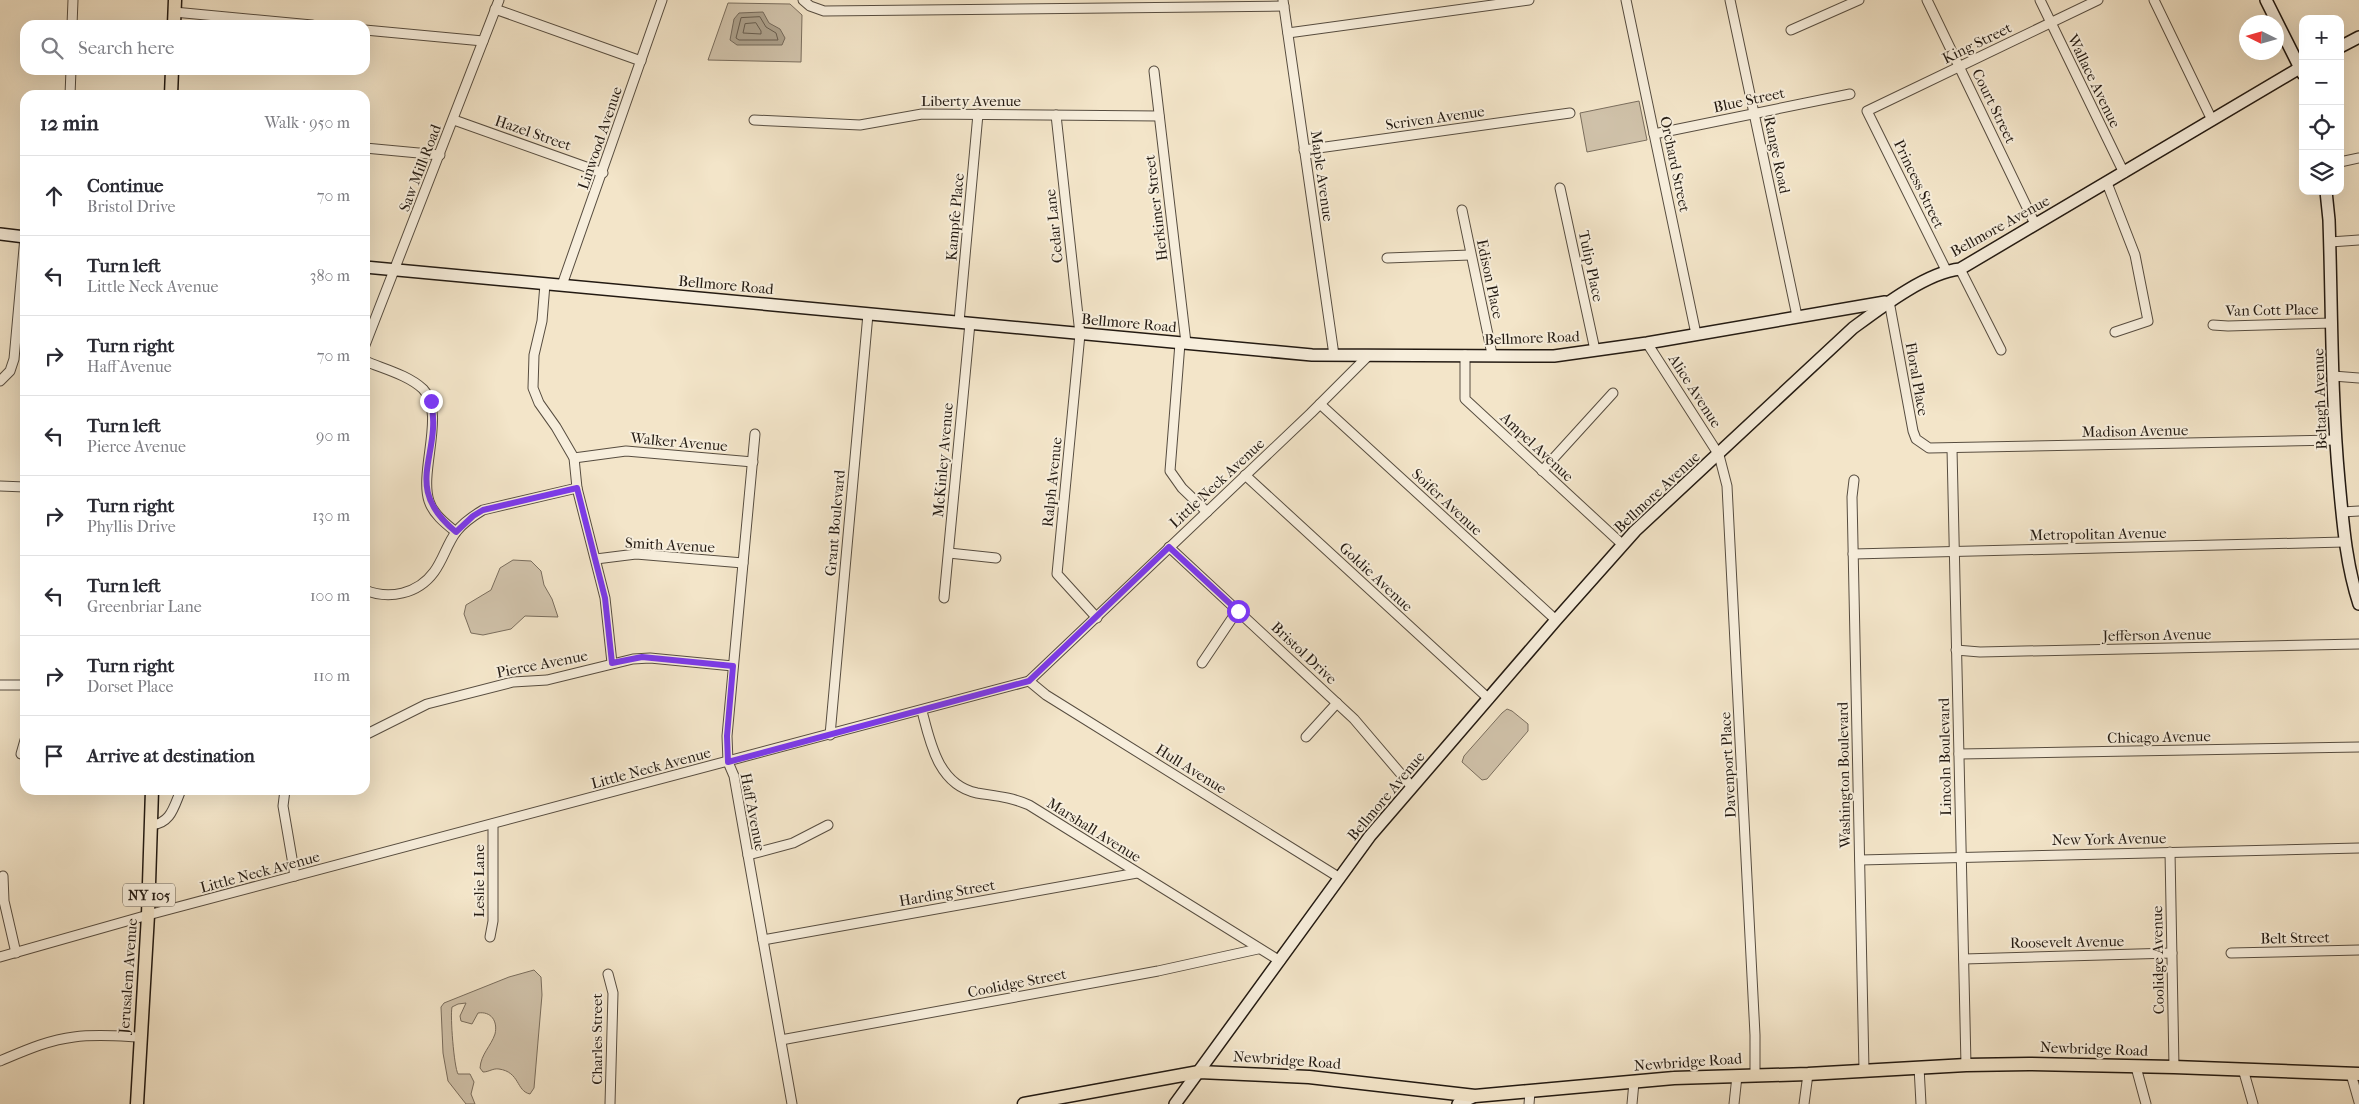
<!DOCTYPE html>
<html lang="en">
<head>
<meta charset="utf-8">
<style>
  body { margin:0; font-family:"IM FELL French Canon",serif; background:#f7f7f7; color:#2b2b33 }
  .controls { position:absolute; right:15px; top:15px; display:grid; overflow:hidden; border-radius:10px; box-shadow:0 5px 20px #0002 }
  .controls button { width:45px; height:45px; display:grid; place-items:center; padding:0; border:0; border-bottom:1px solid #e1e1e2; background:#fff; color:#2b2b33; font:25px sans-serif }
  .compass { position:absolute; left:2239px; top:15px; width:45px; height:45px; border-radius:50%; background:#fff; box-shadow:0 5px 20px #0002; rotate:275deg }
  .stop { position:absolute; width:15px; height:15px; margin:-11px; border:4px solid #7c3aed; border-radius:50%; background:#fff }
  .stop.end { background:#7c3aed; border-color:#fff; box-shadow:0 1px 5px #0008 }
  .list { margin:0; padding:0; list-style:none }
  h2 { display:flex; justify-content:space-between; align-items:center; height:65px; margin:0; padding:0 20px; font-size:21px }
  h2 small { font-size:16px; font-weight:400; color:#7c7c81 }
  .list li { display:grid; grid-template-columns:32px 1fr auto; gap:15px; align-items:center; box-sizing:border-box; height:80px; padding:0 20px; border-top:1px solid #e1e1e2 }
  .list b { display:block; font-size:19px; white-space:nowrap }
  .list p { margin:0; font-size:16px; white-space:nowrap; color:#7c7c81 }
  .list em { font-size:16px; font-style:normal; color:#7c7c81 }
  .icon { flex:none; width:28px; height:28px; fill:none; stroke:currentColor; stroke-width:2; stroke-linecap:round; stroke-linejoin:round }
  .map { position:relative; flex:none; width:2359px; height:1104px; overflow:hidden }
  .search { position:absolute; background:#fff; box-shadow:0 5px 20px #0002; left:20px; top:20px; width:350px; height:55px; display:flex; align-items:center; gap:12px; box-sizing:border-box; padding:0 18px; border-radius:15px; color:#7c7c81; font-size:19px }
  .panel { position:absolute; background:#fff; box-shadow:0 5px 20px #0002; left:20px; top:90px; width:350px; height:705px; border-radius:15px }
  .map>svg:first-child { display:block }
  .green { fill:#d0c2aa; stroke:#7a6e5e }
  .water { fill:#aca08b; stroke:#756a5b }
  .lines { fill:none; stroke-linecap:round; stroke-linejoin:round }
  .shore { stroke:#685d4e; stroke-width:1 }
  .street-casing { stroke:#574d40; stroke-width:11 }
  .secondary-casing { stroke:#231a12; stroke-width:14 }
  .primary-casing { stroke:#231a12; stroke-width:15 }
  .street { stroke:#f7eedc; stroke-width:9 }
  .secondary { stroke:#f7eedc; stroke-width:11 }
  .primary { stroke:#f3e5c9; stroke-width:12 }
  .route { stroke:#7c3aed; stroke-width:6 }
  .labels { text-anchor:middle; stroke-width:4; stroke-linejoin:round; paint-order:stroke }
  .shield { fill:#f7eedc; stroke:#635a4f; stroke-width:1 }
  .shield-label { font-size:14px; font-weight:bold; fill:#231a12 }
  .street-label { font-size:15px; fill:#231a12; stroke:#f7eedc }
</style>
</head>
<body>
<div class="map">
<svg width="2359" height="1104" viewBox="0 0 2359 1104">
  <rect width="100%" height="100%" fill="#f3e5c9"/>
  <filter id="stains"><feTurbulence type="fractalNoise" baseFrequency=".004" numOctaves="4"/><feColorMatrix values="0 0 0 0 .2 0 0 0 0 .09 0 0 0 0 .02 0 0 0 .5 -.17"/></filter>
  <radialGradient id="worn" r=".72"><stop offset=".6" stop-color="#630" stop-opacity="0"/><stop offset="1" stop-color="#630" stop-opacity=".3"/></radialGradient>
  <g class="green">
    <path d="M 728,3 L 790,4 L 802,15 L 801,62 L 708,60 Z"/>
    <path d="M 1639,101 L 1647,140 L 1587,152 L 1580,113 Z"/>
    <path d="M 513,560 L 531,561 L 541,571 L 544,585 L 552,599 L 558,617 L 525,616 L 511,629 L 483,635 L 471,633 L 464,614 L 466,605 L 491,590 L 500,568 Z"/>
    <path d="M 1507,709 L 1512,711 L 1528,724 L 1528,731 L 1487,779 L 1482,780 L 1462,762 L 1464,756 L 1502,713 Z"/>
    <path d="M 534,970 L 541,977 L 542,995 L 534,1088 L 530,1094 C 516,1091 520,1072 499,1069 C 493,1068 489,1072 483,1072 L 480,1068 C 481,1054 491,1046 495,1034 C 498,1021 491,1011 478,1013 L 472,1024 L 461,1021 L 460,1016 L 466,1003 L 458,1004 L 452,1007 C 450,1016 454,1067 458,1074 L 470,1074 L 474,1082 L 471,1094 L 475,1104 L 466,1104 L 448,1081 L 443,1053 L 441,1007 L 444,1003 L 509,977 Z"/>
  </g>
  <path class="water" d="M 763,12 L 769,23 L 780,29 L 785,38 L 782,45 L 737,45 L 730,40 L 734,19 L 739,13 Z"/>
  <g class="lines">
    <g class="shore">
      <path d="M 760,17 L 766,27 L 776,33 L 778,40 L 739,40 L 736,38 L 741,18 Z"/>
      <path d="M 756,23 L 761,31 L 761,34 L 743,33 L 745,24 Z"/>
    </g>
    <g class="street-casing">
      <g id="street">
        <path d="M 803,0 L 810,6 L 824,11 L 1284,6"/>
        <path d="M 1283,0 L 1334,355"/>
        <path d="M 1626,0 L 1696,334"/>
        <path d="M 1730,0 L 1797,316"/>
        <path d="M 1927,0 L 2035,224"/>
        <path d="M 2040,0 L 2124,173"/>
        <path d="M 2154,0 L 2212,120"/>
        <path d="M 495,9 L 641,61"/>
        <path d="M 174,12 L 312,25"/>
        <path d="M 72,25 L 73,0"/>
        <path d="M 365,30 L 483,41"/>
        <path d="M 1791,30 L 1859,0"/>
        <path d="M 1288,33 L 1529,0"/>
        <path d="M 1154,71 L 1186,343"/>
        <path d="M 70,95 L 71,70"/>
        <path d="M 1056,115 L 1080,334 L 1057,574 L 1097,618"/>
        <path d="M 454,120 L 603,173"/>
        <path d="M 754,120 L 860,125 L 922,114 L 1159,116"/>
        <path d="M 1654,134 L 1850,94"/>
        <path d="M 365,148 L 440,155"/>
        <path d="M 1304,150 L 1570,113"/>
        <path d="M 2340,162 L 2359,158"/>
        <path d="M 2107,183 L 2135,255 L 2148,321 L 2115,332"/>
        <path d="M 1560,188 L 1595,350"/>
        <path d="M 1462,210 L 1492,354"/>
        <path d="M 2330,242 L 2359,240"/>
        <path d="M 1387,258 L 1470,255"/>
        <path d="M 1960,269 L 2001,350"/>
        <path d="M 1946,270 L 1867,111 L 2098,0"/>
        <path d="M 545,284 L 542,321 L 534,355 L 533,388 L 539,403 L 556,427 L 574,458 L 577,488 L 605,598 L 612,663"/>
        <path d="M 562,285 L 662,0"/>
        <path d="M 1889,301 L 1913,431 L 1916,439 L 1929,448 L 2335,440"/>
        <path d="M 959,322 L 978,114"/>
        <path d="M 2213,325 L 2228,326 L 2332,323"/>
        <path d="M 1180,343 L 1170,471 L 1182,488 L 1207,512"/>
        <path d="M 1647,343 L 1719,455 L 1727,486 L 1755,1035 L 1755,1075"/>
        <path d="M 365,345 L 499,0"/>
        <path d="M 1465,355 L 1465,399 L 1623,545"/>
        <path d="M 365,361 C 384,369 408,375 423,389 C 446,412 419,471 429,501 C 433,514 446,524 456,532"/>
        <path d="M 2333,376 L 2359,378"/>
        <path d="M 0,381 L 10,371 L 14,359 L 25,237"/>
        <path d="M 1320,404 L 1556,620"/>
        <path d="M 755,434 L 727,736 L 728,762 L 734,776 L 792,1104"/>
        <path d="M 1952,449 L 1966,1065"/>
        <path d="M 574,458 L 626,451 L 753,462"/>
        <path d="M 1542,471 L 1613,393"/>
        <path d="M 1245,475 L 1489,699"/>
        <path d="M 1854,480 L 1852,497 L 1864,1070"/>
        <path d="M 0,486 L 25,487"/>
        <path d="M 2342,512 L 2359,511"/>
        <path d="M 1169,547 L 1354,719 L 1412,787"/>
        <path d="M 949,553 L 996,558"/>
        <path d="M 1853,554 L 2344,542"/>
        <path d="M 596,559 L 636,554 L 743,563"/>
        <path d="M 365,590 C 389,600 418,594 434,572 C 443,560 447,544 456,532 C 463,523 473,516 483,510 L 577,488"/>
        <path d="M 944,598 L 970,323"/>
        <path d="M 1956,650 L 1980,652 L 2359,644"/>
        <path d="M 1202,663 L 1237,611"/>
        <path d="M 1029,681 L 1046,695 L 1340,878"/>
        <path d="M 0,685 L 25,685"/>
        <path d="M 922,711 C 930,742 938,785 977,793 C 995,796 1011,797 1029,805 L 1280,961"/>
        <path d="M 365,735 L 427,704 L 513,682 L 547,680 L 633,659 L 650,658 L 733,666"/>
        <path d="M 830,735 L 868,314"/>
        <path d="M 1306,737 L 1337,703"/>
        <path d="M 21,754 L 25,740"/>
        <path d="M 1959,754 L 2359,747"/>
        <path d="M 285,790 L 283,806 L 295,876"/>
        <path d="M 151,825 C 171,824 174,806 181,790"/>
        <path d="M 2170,852 L 2174,1067"/>
        <path d="M 748,855 L 793,843 L 828,825"/>
        <path d="M 1860,860 L 2359,848"/>
        <path d="M 3,876 L 4,901 L 16,953"/>
        <path d="M 490,937 L 493,921 L 493,824"/>
        <path d="M 763,940 L 1137,873"/>
        <path d="M 2231,953 L 2359,950"/>
        <path d="M 0,957 L 148,915 L 1029,681 L 1311,413 L 1369,355"/>
        <path d="M 1964,959 L 2172,953"/>
        <path d="M 608,974 L 613,993 L 610,1104"/>
        <path d="M 781,1040 L 1158,971 L 1258,949"/>
        <path d="M 0,1061 C 24,1051 48,1040 74,1037 C 96,1034 118,1036 140,1037"/>
        <path d="M 1919,1067 L 1921,1104"/>
        <path d="M 2136,1067 L 2146,1104"/>
        <path d="M 2243,1069 L 2253,1104"/>
        <path d="M 2351,1074 L 2359,1102"/>
        <path d="M 1529,1104 L 1530,1092"/>
        <path d="M 1632,1104 L 1634,1082"/>
        <path d="M 1734,1104 L 1737,1076"/>
        <path d="M 1804,1104 L 1808,1074"/>
      </g>
    </g>
    <g class="secondary-casing">
      <g id="secondary">
        <path d="M 2266,0 L 2303,74"/>
        <path d="M 2340,47 L 2359,37"/>
        <path d="M 2326,191 L 2329,220 C 2332,307 2331,395 2339,481 C 2343,524 2346,564 2359,604"/>
        <path d="M 0,234 L 25,237"/>
        <path d="M 365,267 L 1312,355 L 1554,356 L 1647,343 L 1885,302"/>
        <path d="M 1175,1104 L 1370,836 L 1556,620 L 1635,531 L 1853,328 C 1880,308 1927,272 1960,269 L 2303,66"/>
        <path d="M 1458,1104 L 1475,1096"/>
      </g>
    </g>
    <g class="primary-casing">
      <g id="primary">
        <path d="M 174,25 L 175,0"/>
        <path d="M 171,95 L 172,70"/>
        <path d="M 137,1104 L 148,915 L 152,790"/>
        <path d="M 1024,1104 L 1199,1072 L 1309,1077 L 1475,1096 L 1674,1078 L 1808,1074 L 1966,1065 L 2029,1064 L 2174,1067 L 2359,1074"/>
      </g>
    </g>
    <use href="#street" class="street"/>
    <use href="#secondary" class="secondary"/>
    <use href="#primary" class="primary"/>
  </g>
  <g class="lines">
    <path class="route" d="M 431,401 C 443,456 400,486 456,532 L 473,516 L 483,510 L 577,488 L 605,598 L 612,663 L 642,657 L 733,666 L 727,736 L 728,762 L 1029,681 L 1169,547 L 1238,611"/>
  </g>
  <g class="labels">
    <rect class="shield" x="123" y="883.5" width="52" height="23" rx="4"/>
    <g class="shield-label">
      <text x="149" y="900">NY 105</text>
    </g>
    <g class="street-label">
      <text transform="translate(1977 43) rotate(-26)" y="5">King Street</text>
      <text transform="translate(2094 81) rotate(64)" y="5">Wallace Avenue</text>
      <text transform="translate(1749 100) rotate(-12)" y="5">Blue Street</text>
      <text x="971" y="106">Liberty Avenue</text>
      <text transform="translate(1994 106) rotate(64)" y="5">Court Street</text>
      <text transform="translate(1435 118) rotate(-8)" y="5">Scriven Avenue</text>
      <text transform="translate(533 133) rotate(19)" y="5">Hazel Street</text>
      <text transform="translate(600 138) rotate(-71)" y="5">Linwood Avenue</text>
      <text transform="translate(1777 155) rotate(78)" y="5">Range Road</text>
      <text transform="translate(1675 164) rotate(78)" y="5">Orchard Street</text>
      <text transform="translate(420 168) rotate(-69)" y="5">Saw Mill Road</text>
      <text transform="translate(1322 176) rotate(82)" y="5">Maple Avenue</text>
      <text transform="translate(1919 184) rotate(64)" y="5">Princess Street</text>
      <text transform="translate(1156 208) rotate(-97)" y="5">Herkimer Street</text>
      <text transform="translate(955 217) rotate(-85)" y="5">Kampfe Place</text>
      <text transform="translate(1054 226) rotate(-96)" y="5">Cedar Lane</text>
      <text transform="translate(2000 226) rotate(-29)" y="5">Bellmore Avenue</text>
      <text transform="translate(1591 266) rotate(78)" y="5">Tulip Place</text>
      <text transform="translate(1490 279) rotate(78)" y="5">Edison Place</text>
      <text transform="translate(726 285) rotate(5)" y="5">Bellmore Road</text>
      <text transform="translate(2272 310) rotate(-1)" y="5">Van Cott Place</text>
      <text transform="translate(1129 323) rotate(5)" y="5">Bellmore Road</text>
      <text transform="translate(1532 338) rotate(-2)" y="5">Bellmore Road</text>
      <text transform="translate(1917 379) rotate(80)" y="5">Floral Place</text>
      <text transform="translate(1695 391) rotate(57)" y="5">Alice Avenue</text>
      <text transform="translate(2320 399) rotate(-92)" y="5">Beltagh Avenue</text>
      <text transform="translate(2135 431) rotate(-1)" y="5">Madison Avenue</text>
      <text transform="translate(679 442) rotate(5)" y="5">Walker Avenue</text>
      <text transform="translate(1537 447) rotate(43)" y="5">Ampel Avenue</text>
      <text transform="translate(943 460) rotate(-85)" y="5">McKinley Avenue</text>
      <text transform="translate(1052 482) rotate(-84)" y="5">Ralph Avenue</text>
      <text transform="translate(1217 483) rotate(-43)" y="5">Little Neck Avenue</text>
      <text transform="translate(1657 492) rotate(-43)" y="5">Bellmore Avenue</text>
      <text transform="translate(1447 502) rotate(43)" y="5">Soifer Avenue</text>
      <text transform="translate(835 523) rotate(-85)" y="5">Grant Boulevard</text>
      <text transform="translate(2098 534) rotate(-1)" y="5">Metropolitan Avenue</text>
      <text transform="translate(670 545) rotate(3)" y="5">Smith Avenue</text>
      <text transform="translate(1376 577) rotate(43)" y="5">Goldie Avenue</text>
      <text transform="translate(2157 635) rotate(-1)" y="5">Jefferson Avenue</text>
      <text transform="translate(1304 653) rotate(43)" y="5">Bristol Drive</text>
      <text transform="translate(542 664) rotate(-11)" y="5">Pierce Avenue</text>
      <text transform="translate(2159 737) rotate(-1)" y="5">Chicago Avenue</text>
      <text transform="translate(1945 757) rotate(-91)" y="5">Lincoln Boulevard</text>
      <text transform="translate(1728 765) rotate(-93)" y="5">Davenport Place</text>
      <text transform="translate(651 768) rotate(-15)" y="5">Little Neck Avenue</text>
      <text transform="translate(1191 769) rotate(32)" y="5">Hull Avenue</text>
      <text transform="translate(1844 775) rotate(-91)" y="5">Washington Boulevard</text>
      <text transform="translate(1386 796) rotate(-50)" y="5">Bellmore Avenue</text>
      <text transform="translate(753 812) rotate(79)" y="5">Haff Avenue</text>
      <text transform="translate(1094 830) rotate(32)" y="5">Marshall Avenue</text>
      <text transform="translate(2109 839) rotate(-1)" y="5">New York Avenue</text>
      <text transform="translate(260 872) rotate(-15)" y="5">Little Neck Avenue</text>
      <text transform="translate(479 881) rotate(-90)" y="5">Leslie Lane</text>
      <text transform="translate(947 893) rotate(-10)" y="5">Harding Street</text>
      <text transform="translate(2295 938) rotate(-1)" y="5">Belt Street</text>
      <text transform="translate(2067 942) rotate(-1)" y="5">Roosevelt Avenue</text>
      <text transform="translate(2158 960) rotate(-91)" y="5">Coolidge Avenue</text>
      <text transform="translate(128 976) rotate(-86)" y="5">Jerusalem Avenue</text>
      <text transform="translate(1017 983) rotate(-11)" y="5">Coolidge Street</text>
      <text transform="translate(597 1039) rotate(-90)" y="5">Charles Street</text>
      <text transform="translate(2094 1049) rotate(2)" y="5">Newbridge Road</text>
      <text transform="translate(1287 1060) rotate(4)" y="5">Newbridge Road</text>
      <text transform="translate(1688 1062) rotate(-4)" y="5">Newbridge Road</text>
    </g>
  </g>
  <rect width="100%" height="100%" filter="url(#stains)"/>
  <rect width="100%" height="100%" fill="url(#worn)"/>
</svg>
<div class="controls">
<button>+</button>
<button>−</button>
<button><svg class="icon" aria-label="locate" viewBox="0 0 24 24"><circle cx="12" cy="12" r="6"/><path d="M12 2v4M12 18v4M2 12h4M18 12h4"/></svg></button>
<button><svg class="icon" aria-label="layers" viewBox="0 0 24 24"><path d="M12 4l9 5-9 5-9-5zM3 14l9 5 9-5"/></svg></button>
</div>
<svg class="compass" viewBox="-18 -18 36 36"><path d="M0-13l5 13h-10z" fill="#e53935"/><path d="M0 13l5-13h-10z" fill="#7c7c81"/></svg>
<div class="stop" style="left:1238px;top:611px"></div>
<div class="stop end" style="left:431px;top:401px"></div>
<div class="search"><svg class="icon" aria-label="search" viewBox="0 0 24 24"><circle cx="10" cy="10" r="6"/><path d="M15 15l6 6"/></svg>Search here</div>
<section class="panel">
<h2>12 min<small>Walk · 950 m</small></h2>
<ul class="list">
<li><svg class="icon" aria-label="ahead" viewBox="0 0 24 24"><path d="M12 20V5M6 11l6-6 6 6"/></svg><div><b>Continue</b><p>Bristol Drive</p></div><em>70 m</em></li>
<li><svg class="icon" aria-label="left" viewBox="0 0 24 24"><path d="M17 20v-9H6M10 6l-5 5 5 5"/></svg><div><b>Turn left</b><p>Little Neck Avenue</p></div><em>380 m</em></li>
<li><svg class="icon" aria-label="right" viewBox="0 0 24 24"><path d="M7 20v-9h11M14 6l5 5-5 5"/></svg><div><b>Turn right</b><p>Haff Avenue</p></div><em>70 m</em></li>
<li><svg class="icon" aria-label="left" viewBox="0 0 24 24"><path d="M17 20v-9H6M10 6l-5 5 5 5"/></svg><div><b>Turn left</b><p>Pierce Avenue</p></div><em>90 m</em></li>
<li><svg class="icon" aria-label="right" viewBox="0 0 24 24"><path d="M7 20v-9h11M14 6l5 5-5 5"/></svg><div><b>Turn right</b><p>Phyllis Drive</p></div><em>130 m</em></li>
<li><svg class="icon" aria-label="left" viewBox="0 0 24 24"><path d="M17 20v-9H6M10 6l-5 5 5 5"/></svg><div><b>Turn left</b><p>Greenbriar Lane</p></div><em>100 m</em></li>
<li><svg class="icon" aria-label="right" viewBox="0 0 24 24"><path d="M7 20v-9h11M14 6l5 5-5 5"/></svg><div><b>Turn right</b><p>Dorset Place</p></div><em>110 m</em></li>
<li><svg class="icon" aria-label="arrive" viewBox="0 0 24 24"><path d="M6 21V4h12l-3 4 3 4H6"/></svg><div><b>Arrive at destination</b></div></li>
</ul>
</section>
</div>
</body>
</html>
